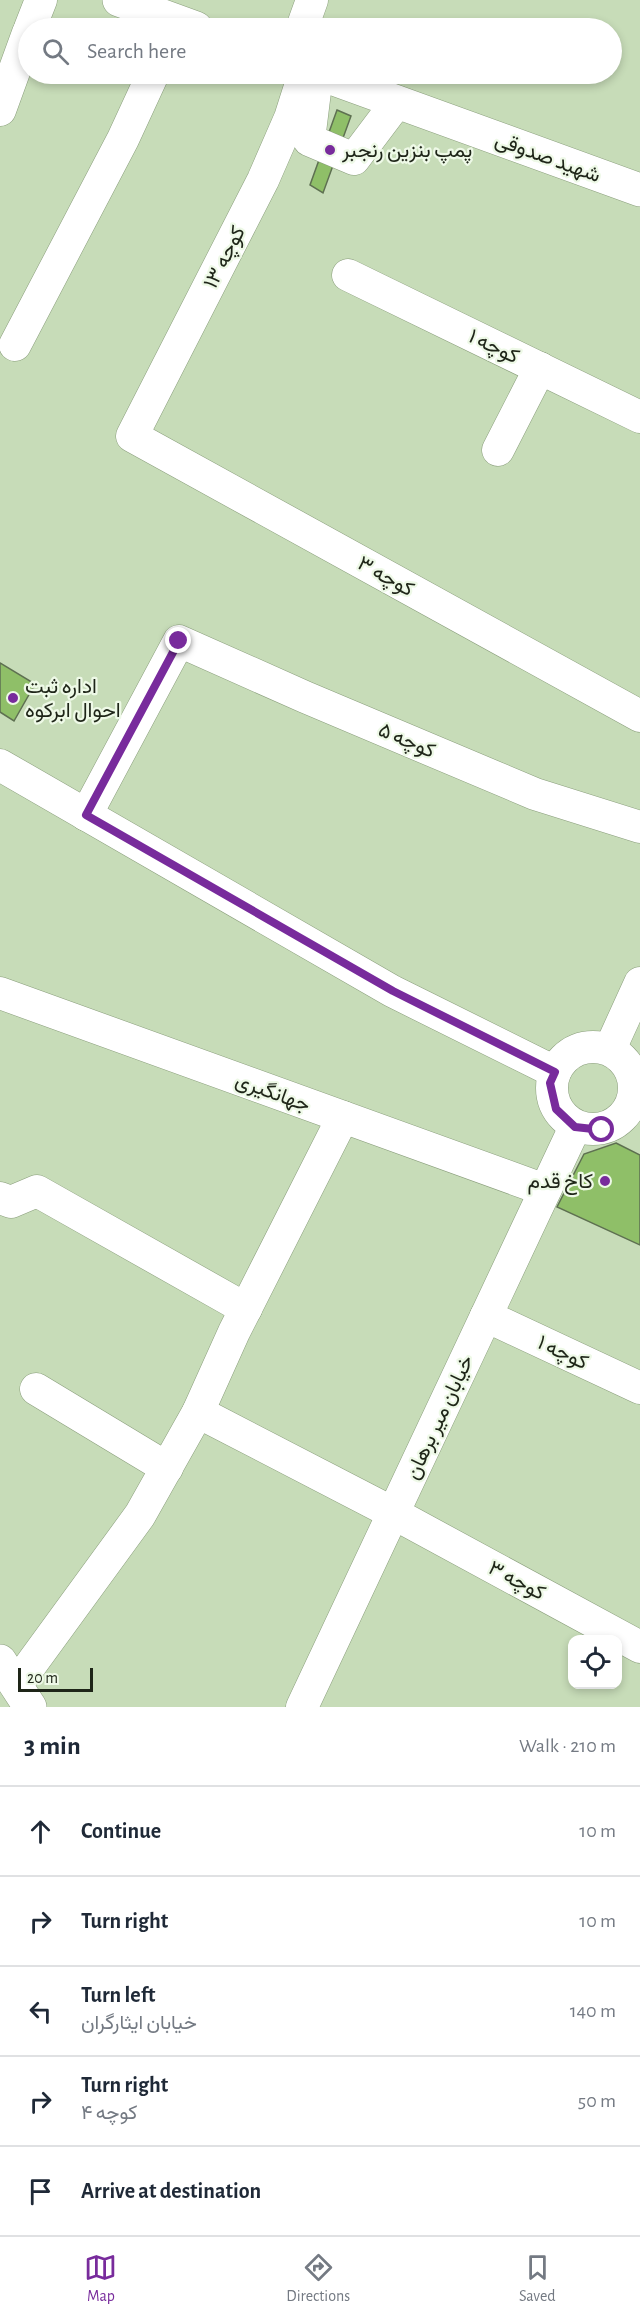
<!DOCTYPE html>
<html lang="en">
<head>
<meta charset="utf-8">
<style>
  body { margin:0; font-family:"Alegreya Sans",Vazirmatn,sans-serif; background:#f2f2f3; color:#1f2937 }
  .controls { position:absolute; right:18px; bottom:18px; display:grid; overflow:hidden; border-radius:12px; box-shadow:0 3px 9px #0003 }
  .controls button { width:54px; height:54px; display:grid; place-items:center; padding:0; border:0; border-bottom:2px solid #e0e1e3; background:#fff; color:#1f2937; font:30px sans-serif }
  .scale { position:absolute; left:18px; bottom:15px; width:75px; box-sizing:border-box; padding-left:6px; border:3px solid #1e2518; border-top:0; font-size:16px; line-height:21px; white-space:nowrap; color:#1e2518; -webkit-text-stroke:4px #eef9e7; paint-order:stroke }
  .stop { position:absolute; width:18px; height:18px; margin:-14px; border:4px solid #782b9c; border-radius:50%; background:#fff }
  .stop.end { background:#782b9c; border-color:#fff; box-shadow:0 2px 6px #0008 }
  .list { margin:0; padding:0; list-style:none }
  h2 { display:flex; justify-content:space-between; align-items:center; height:78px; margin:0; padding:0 24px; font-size:26px }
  h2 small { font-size:20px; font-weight:400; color:#747a83 }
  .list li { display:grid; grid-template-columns:39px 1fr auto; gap:18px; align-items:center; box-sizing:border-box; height:90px; padding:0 24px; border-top:2px solid #e0e1e3 }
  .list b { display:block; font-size:22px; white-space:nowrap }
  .list p { margin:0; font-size:20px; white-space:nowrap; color:#747a83 }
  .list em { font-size:20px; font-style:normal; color:#747a83 }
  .icon { flex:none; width:33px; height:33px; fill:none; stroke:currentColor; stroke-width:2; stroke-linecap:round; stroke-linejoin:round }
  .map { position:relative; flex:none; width:640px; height:1707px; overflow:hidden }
  .search { position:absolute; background:#fff; box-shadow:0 3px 9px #0003; left:18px; right:18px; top:18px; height:66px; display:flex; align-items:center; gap:15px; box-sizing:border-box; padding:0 21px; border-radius:33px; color:#747a83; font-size:22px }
  .sheet { height:528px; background:#fff }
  nav { display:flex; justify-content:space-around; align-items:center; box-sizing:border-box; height:84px; border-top:2px solid #e0e1e3; background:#fff; font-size:16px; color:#747a83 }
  nav a { display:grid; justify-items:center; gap:3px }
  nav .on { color:#782b9c }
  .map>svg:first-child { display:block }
  .building { fill:#8fbf68; stroke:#5e7051; stroke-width:1.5 }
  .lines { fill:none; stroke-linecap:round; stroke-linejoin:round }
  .minor-casing { stroke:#8a9e7c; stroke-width:33 }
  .major-casing { stroke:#8a9e7c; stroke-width:34 }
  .minor { stroke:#fff; stroke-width:32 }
  .major { stroke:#fff; stroke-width:33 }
  .route { stroke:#782b9c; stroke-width:8 }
  .poi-dot { fill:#782b9c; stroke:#eef9e7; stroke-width:2 }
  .labels { text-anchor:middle; stroke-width:4.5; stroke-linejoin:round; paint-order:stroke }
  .poi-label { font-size:21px; fill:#1e2518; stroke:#eef9e7; text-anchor:start }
  .street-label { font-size:21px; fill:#1e2518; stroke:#eef9e7 }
</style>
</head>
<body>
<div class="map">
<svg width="640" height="1707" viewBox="0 0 640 1707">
  <rect width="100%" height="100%" fill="#c7dcb8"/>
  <g class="building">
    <path d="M 337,110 L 351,116 L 323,193 L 310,185 Z"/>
    <path d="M 0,663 L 35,684 L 14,721 L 0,712 Z"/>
    <path d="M 616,1143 L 640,1155 L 640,1245 L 557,1207 L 584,1154 Z"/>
  </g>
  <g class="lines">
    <g class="minor-casing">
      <g id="minor">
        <path d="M 30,28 L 41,0"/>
        <path d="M 302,28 L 312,0"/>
        <path d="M 304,74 L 290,118 L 263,180 L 132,436 L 640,716"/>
        <path d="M 316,83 L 309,140 L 354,159 L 397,102"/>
        <path d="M 0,110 L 28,33"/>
        <path d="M 348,275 L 640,417"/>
        <path d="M 15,345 L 123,139 L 153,74"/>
        <path d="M 498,450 L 540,368"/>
        <path d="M 0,765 L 392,991 L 555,1072"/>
        <path d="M 86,815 L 179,641 L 305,697 L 535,794 L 640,827"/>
        <path d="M 0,993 L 545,1190"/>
        <circle cx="593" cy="1088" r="41"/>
        <path d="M 610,1049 L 640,983"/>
        <path d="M 0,1198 L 11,1202 L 37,1191 L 246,1309"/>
        <path d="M 486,1316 L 640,1388"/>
        <path d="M 36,1389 L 167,1468"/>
        <path d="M 198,1412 L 393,1513 L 640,1647"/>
        <path d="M 16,1685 L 140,1515 L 198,1412 L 234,1332 L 343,1117"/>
        <path d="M 302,1707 L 575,1127"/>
      </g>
    </g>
    <g class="major-casing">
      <g id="major">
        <path d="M 119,0 L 196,28"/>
        <path d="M 320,74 L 640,190"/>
        <path d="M 0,1661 L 30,1707"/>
      </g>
    </g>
    <use href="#minor" class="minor"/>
    <use href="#major" class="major"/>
  </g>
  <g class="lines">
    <path class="route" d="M 179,641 L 86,815 L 393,991 L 555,1072 L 550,1083 L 556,1109 L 575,1127 L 602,1130"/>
  </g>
  <g class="poi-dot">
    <circle cx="330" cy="150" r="6"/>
    <circle cx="13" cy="698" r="6"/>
    <circle cx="605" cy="1181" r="6"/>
  </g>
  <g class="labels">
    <g class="poi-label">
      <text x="342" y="157">پمپ بنزین رنجبر</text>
      <text x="25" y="693">اداره ثبت<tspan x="25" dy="24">احوال ابرکوه</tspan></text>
      <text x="593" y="1188" text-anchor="end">کاخ قدم</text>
    </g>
    <g class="street-label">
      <text transform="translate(548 157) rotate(20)" y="7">شهید صدوقی</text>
      <text transform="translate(224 257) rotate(-63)" y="7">کوچه ۱۳</text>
      <text transform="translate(494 346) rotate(26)" y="7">کوچه ۱</text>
      <text transform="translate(386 576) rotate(29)" y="7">کوچه ۳</text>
      <text transform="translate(407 740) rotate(23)" y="7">کوچه ۵</text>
      <text transform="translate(273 1092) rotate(20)" y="7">جهانگیری</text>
      <text transform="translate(563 1352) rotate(25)" y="7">کوچه ۱</text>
      <text transform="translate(439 1417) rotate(-65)" y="7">خیابان میر برهان</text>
      <text transform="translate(517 1580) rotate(28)" y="7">کوچه ۳</text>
    </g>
  </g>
</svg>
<div class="controls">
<button><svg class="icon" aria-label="locate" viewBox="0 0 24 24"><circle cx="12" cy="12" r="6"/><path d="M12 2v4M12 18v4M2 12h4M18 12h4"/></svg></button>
</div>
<div class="scale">20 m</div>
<div class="stop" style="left:602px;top:1130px"></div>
<div class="stop end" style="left:179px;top:641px"></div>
<div class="search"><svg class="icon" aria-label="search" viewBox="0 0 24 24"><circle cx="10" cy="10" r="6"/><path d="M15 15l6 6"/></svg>Search here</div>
</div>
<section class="sheet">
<h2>3 min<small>Walk · 210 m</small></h2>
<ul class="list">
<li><svg class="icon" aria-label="ahead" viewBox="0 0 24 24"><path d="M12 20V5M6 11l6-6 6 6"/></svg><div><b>Continue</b></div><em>10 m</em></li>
<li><svg class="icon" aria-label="right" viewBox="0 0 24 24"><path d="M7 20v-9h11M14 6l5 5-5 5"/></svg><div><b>Turn right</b></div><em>10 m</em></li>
<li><svg class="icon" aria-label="left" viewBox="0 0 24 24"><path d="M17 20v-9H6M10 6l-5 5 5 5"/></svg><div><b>Turn left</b><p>خیابان ایثارگران</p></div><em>140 m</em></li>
<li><svg class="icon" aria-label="right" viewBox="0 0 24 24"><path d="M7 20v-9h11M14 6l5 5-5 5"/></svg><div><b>Turn right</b><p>کوچه ۴</p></div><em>50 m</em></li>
<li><svg class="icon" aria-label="arrive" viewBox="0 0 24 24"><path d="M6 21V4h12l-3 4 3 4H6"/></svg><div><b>Arrive at destination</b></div></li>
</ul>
</section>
<nav>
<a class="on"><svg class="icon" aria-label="map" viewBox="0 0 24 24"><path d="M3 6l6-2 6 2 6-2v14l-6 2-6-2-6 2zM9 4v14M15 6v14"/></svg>Map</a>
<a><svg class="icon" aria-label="directions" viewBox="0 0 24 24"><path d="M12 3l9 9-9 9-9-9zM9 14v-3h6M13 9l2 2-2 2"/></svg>Directions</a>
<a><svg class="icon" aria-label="saved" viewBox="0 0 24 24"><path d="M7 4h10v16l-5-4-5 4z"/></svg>Saved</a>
</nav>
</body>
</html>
